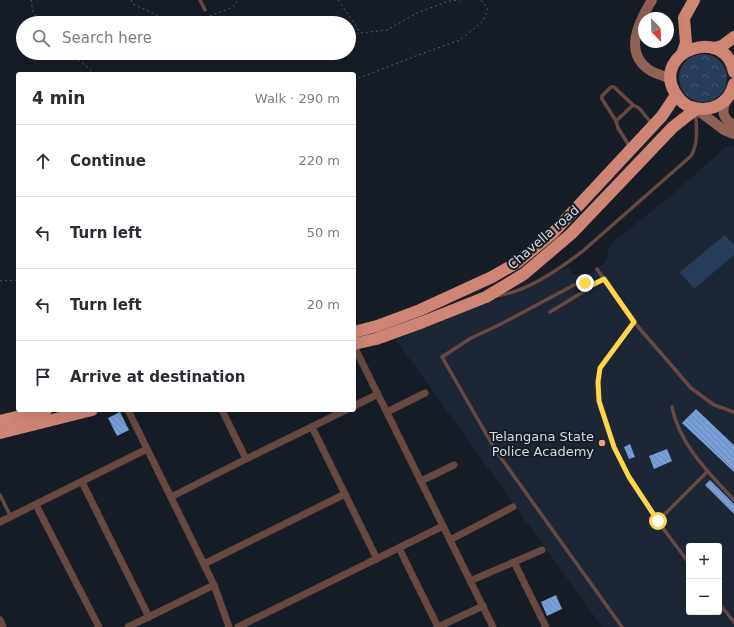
<!DOCTYPE html>
<html lang="en">
<head>
<meta charset="utf-8">
<style>
  body { margin:0; font-family:"DejaVu Sans",sans-serif; background:#f7f7f7; color:#2b2b33 }
  .controls { position:absolute; right:12px; bottom:12px; display:grid; overflow:hidden; border-radius:4px; box-shadow:0 4px 16px #0002 }
  .controls button { width:36px; height:36px; display:grid; place-items:center; padding:0; border:0; border-bottom:1px solid #e1e1e2; background:#fff; color:#2b2b33; font:20px sans-serif }
  .compass { position:absolute; left:638px; top:12px; width:36px; height:36px; border-radius:50%; background:#fff; box-shadow:0 4px 16px #0002; rotate:157deg }
  .stop { position:absolute; width:12px; height:12px; margin:-9px; border:3px solid #ffd54a; border-radius:50%; background:#fff }
  .stop.end { background:#ffd54a; border-color:#fff; box-shadow:0 1px 4px #0008 }
  .list { margin:0; padding:0; list-style:none }
  h2 { display:flex; justify-content:space-between; align-items:center; height:52px; margin:0; padding:0 16px; font-size:17px }
  h2 small { font-size:13px; font-weight:400; color:#7c7c81 }
  .list li { display:grid; grid-template-columns:26px 1fr auto; gap:12px; align-items:center; box-sizing:border-box; height:72px; padding:0 16px; border-top:1px solid #e1e1e2 }
  .list b { display:block; font-size:15px; white-space:nowrap }
  .list em { font-size:13px; font-style:normal; color:#7c7c81 }
  .icon { flex:none; width:22px; height:22px; fill:none; stroke:currentColor; stroke-width:2; stroke-linecap:round; stroke-linejoin:round }
  .map { position:relative; flex:none; width:734px; height:627px; overflow:hidden }
  .search { position:absolute; background:#fff; box-shadow:0 4px 16px #0002; left:16px; top:16px; width:340px; height:44px; display:flex; align-items:center; gap:10px; box-sizing:border-box; padding:0 14px; border-radius:22px; color:#7c7c81; font-size:15px }
  .panel { position:absolute; background:#fff; box-shadow:0 4px 16px #0002; left:16px; top:72px; width:340px; height:340px; border-radius:4px }
  .map>svg:first-child { display:block }
  .built { fill:#1c2635; fill-rule:evenodd }
  .grass { fill:#273c59 }
  .park { fill:url(#park-crowns) }
  .building { fill:url(#building-back-hatch) }
  .lines { fill:none; stroke-linecap:round; stroke-linejoin:round }
  .path { stroke:#5a5f68; stroke-width:1; stroke-dasharray:2 3; stroke-linecap:butt }
  .lane { stroke:#674942; stroke-width:3.5 }
  .street { stroke:#674942; stroke-width:7 }
  .secondary { stroke:#916156; stroke-width:10 }
  .highway { stroke:#cf8574; stroke-width:12 }
  .route { stroke:#ffd54a; stroke-width:5 }
  .poi-dot { fill:#f49e8a; stroke:#171d27; stroke-width:1.5 }
  .labels { text-anchor:middle; stroke-width:4; stroke-linejoin:round; paint-order:stroke }
  .street-label { font-size:13px; fill:#d6dae1; stroke:#171d27 }
  .poi-label { font-size:13px; fill:#d6dae1; stroke:#171d27; text-anchor:end }
</style>
</head>
<body>
<div class="map">
<svg width="734" height="627" viewBox="0 0 734 627">
  <defs>
    <pattern id="park-crowns" width="20" height="18" patternUnits="userSpaceOnUse"><rect width="20" height="18" fill="#273c59"/><path d="M2 6a3 3 0 1 1 6 0M12 15a3 3 0 1 1 6 0" fill="none" stroke="#465871"/></pattern>
    <pattern id="building-back-hatch" width="6" height="6" patternUnits="userSpaceOnUse"><rect width="6" height="6" fill="#77a0d9"/><path d="M-1 5l2 2M0 0l6 6M5-1l2 2" fill="none" stroke="#6988b4"/></pattern>
  </defs>
  <rect width="100%" height="100%" fill="#171d27"/>
  <path class="built" d="M 727,146 L 734,147 L 734,627 L 602,627 L 396,340 L 521,290 L 569,267 L 572,274 L 587,275 L 606,262 L 610,244 L 672,195 ZM 689,546 L 719,546 L 719,612 L 689,612 Z"/>
  <path class="grass" d="M 725,235 L 734,245 L 734,255 L 694,289 L 680,272 Z"/>
  <circle class="park" cx="703" cy="78" r="24"/>
  <g class="building">
    <path d="M 696,409 L 734,445 L 734,472 L 682,423 Z"/>
    <path d="M 120,412 L 129,430 L 117,436 L 108,418 Z"/>
    <path d="M 630,444 L 635,457 L 629,459 L 624,447 Z"/>
    <path d="M 667,449 L 672,461 L 654,469 L 649,456 Z"/>
    <path d="M 710,480 L 734,504 L 734,514 L 705,485 Z"/>
    <path d="M 556,595 L 562,609 L 547,616 L 541,602 Z"/>
  </g>
  <g class="lines">
    <g class="path">
      <path d="M 31,0 L 33,12 L 42,23"/>
      <path d="M 131,0 L 133,4 L 161,17 L 197,20 L 210,16 L 233,7 L 238,0"/>
      <path d="M 338,0 L 361,33 L 387,30 L 417,13 L 449,1 L 460,0"/>
      <path d="M 71,53 L 95,74"/>
      <path d="M 354,80 L 413,57 L 460,40 L 483,21 L 488,9 L 481,0"/>
      <path d="M 0,281 L 18,280"/>
    </g>
    <g class="lane">
      <path d="M 200,0 L 205,10"/>
      <path d="M 616,121 L 633,105"/>
      <path d="M 630,147 L 618,128 L 616,121 L 602,99 L 602,96 L 611,87 L 614,87 L 633,105 L 639,108 L 652,124"/>
      <path d="M 597,269 L 634,322 L 691,388 L 714,405 L 734,412"/>
      <path d="M 590,287 C 584,282 581,282 574,285 L 497,326 L 471,338 L 442,357 L 496,451 L 622,627"/>
      <path d="M 496,296 C 527,292 560,269 584,250 L 691,156 C 699,142 696,127 696,112"/>
      <path d="M 550,312 L 604,279"/>
      <path d="M 634,322 L 600,368 L 598,382 L 599,401 L 614,447 L 629,477 L 662,527 L 689,563"/>
      <path d="M 672,407 C 679,444 709,473 734,500"/>
      <path d="M 0,495 L 11,517"/>
      <path d="M 658,521 L 707,472"/>
      <path d="M 719,603 L 734,622"/>
    </g>
    <g class="street">
      <path d="M 354,346 L 493,627"/>
      <path d="M 354,406 L 378,394"/>
      <path d="M 128,410 L 214,585 L 229,627"/>
      <path d="M 222,410 L 246,459"/>
      <path d="M 387,412 L 425,393"/>
      <path d="M 312,427 L 377,559"/>
      <path d="M 421,481 L 454,465"/>
      <path d="M 82,482 L 149,617"/>
      <path d="M 171,497 L 246,459 L 346,410"/>
      <path d="M 36,505 L 99,627"/>
      <path d="M 0,522 L 147,449"/>
      <path d="M 450,540 L 513,507"/>
      <path d="M 399,548 L 438,627"/>
      <path d="M 514,562 L 546,627"/>
      <path d="M 204,564 L 345,494"/>
      <path d="M 470,581 L 542,550"/>
      <path d="M 0,620 L 3,627"/>
      <path d="M 128,627 L 214,585"/>
      <path d="M 238,627 L 443,526"/>
      <path d="M 438,627 L 483,606"/>
    </g>
    <g class="secondary">
      <path d="M 652,0 C 639,21 622,53 651,71 C 657,74 664,76 671,79"/>
      <path d="M 727,99 C 721,110 722,119 734,125"/>
      <path d="M 696,109 L 724,130 L 734,134"/>
    </g>
    <g class="highway">
      <path d="M 714,48 L 722,46 L 734,37"/>
      <path d="M 682,54 L 686,43 L 684,18 L 694,0"/>
      <path d="M 734,72 C 725,25 653,51 674,91 C 678,98 683,105 691,107 C 711,113 729,104 734,84"/>
      <path d="M 354,332 L 377,326 L 420,310 L 492,277 L 518,262 L 553,233 L 662,116 L 676,95"/>
      <path d="M 354,344 L 376,339 L 423,322 L 486,297 L 524,274 L 571,234 L 673,127 L 696,109"/>
      <path d="M 0,421 L 46,410"/>
      <path d="M 0,433 L 92,410"/>
    </g>
  </g>
  <g class="lines">
    <path class="route" d="M 585,283 L 590,286 L 604,279 L 634,322 L 600,368 L 598,382 L 599,401 L 614,447 L 629,477 L 658,521"/>
  </g>
  <circle class="poi-dot" cx="602" cy="443" r="4"/>
  <g class="labels">
    <g class="street-label">
      <text transform="translate(543 237) rotate(-41)" y="5">Chavella road</text>
    </g>
    <g class="poi-label">
      <text x="594" y="441">Telangana State<tspan x="594" dy="15">Police Academy</tspan></text>
    </g>
  </g>
</svg>
<div class="controls">
<button>+</button>
<button>−</button>
</div>
<svg class="compass" viewBox="-18 -18 36 36"><path d="M0-13l5 13h-10z" fill="#e53935"/><path d="M0 13l5-13h-10z" fill="#7c7c81"/></svg>
<div class="stop" style="left:658px;top:521px"></div>
<div class="stop end" style="left:585px;top:283px"></div>
<div class="search"><svg class="icon" aria-label="search" viewBox="0 0 24 24"><circle cx="10" cy="10" r="6"/><path d="M15 15l6 6"/></svg>Search here</div>
<section class="panel">
<h2>4 min<small>Walk · 290 m</small></h2>
<ul class="list">
<li><svg class="icon" aria-label="ahead" viewBox="0 0 24 24"><path d="M12 20V5M6 11l6-6 6 6"/></svg><div><b>Continue</b></div><em>220 m</em></li>
<li><svg class="icon" aria-label="left" viewBox="0 0 24 24"><path d="M17 20v-9H6M10 6l-5 5 5 5"/></svg><div><b>Turn left</b></div><em>50 m</em></li>
<li><svg class="icon" aria-label="left" viewBox="0 0 24 24"><path d="M17 20v-9H6M10 6l-5 5 5 5"/></svg><div><b>Turn left</b></div><em>20 m</em></li>
<li><svg class="icon" aria-label="arrive" viewBox="0 0 24 24"><path d="M6 21V4h12l-3 4 3 4H6"/></svg><div><b>Arrive at destination</b></div></li>
</ul>
</section>
</div>
</body>
</html>
